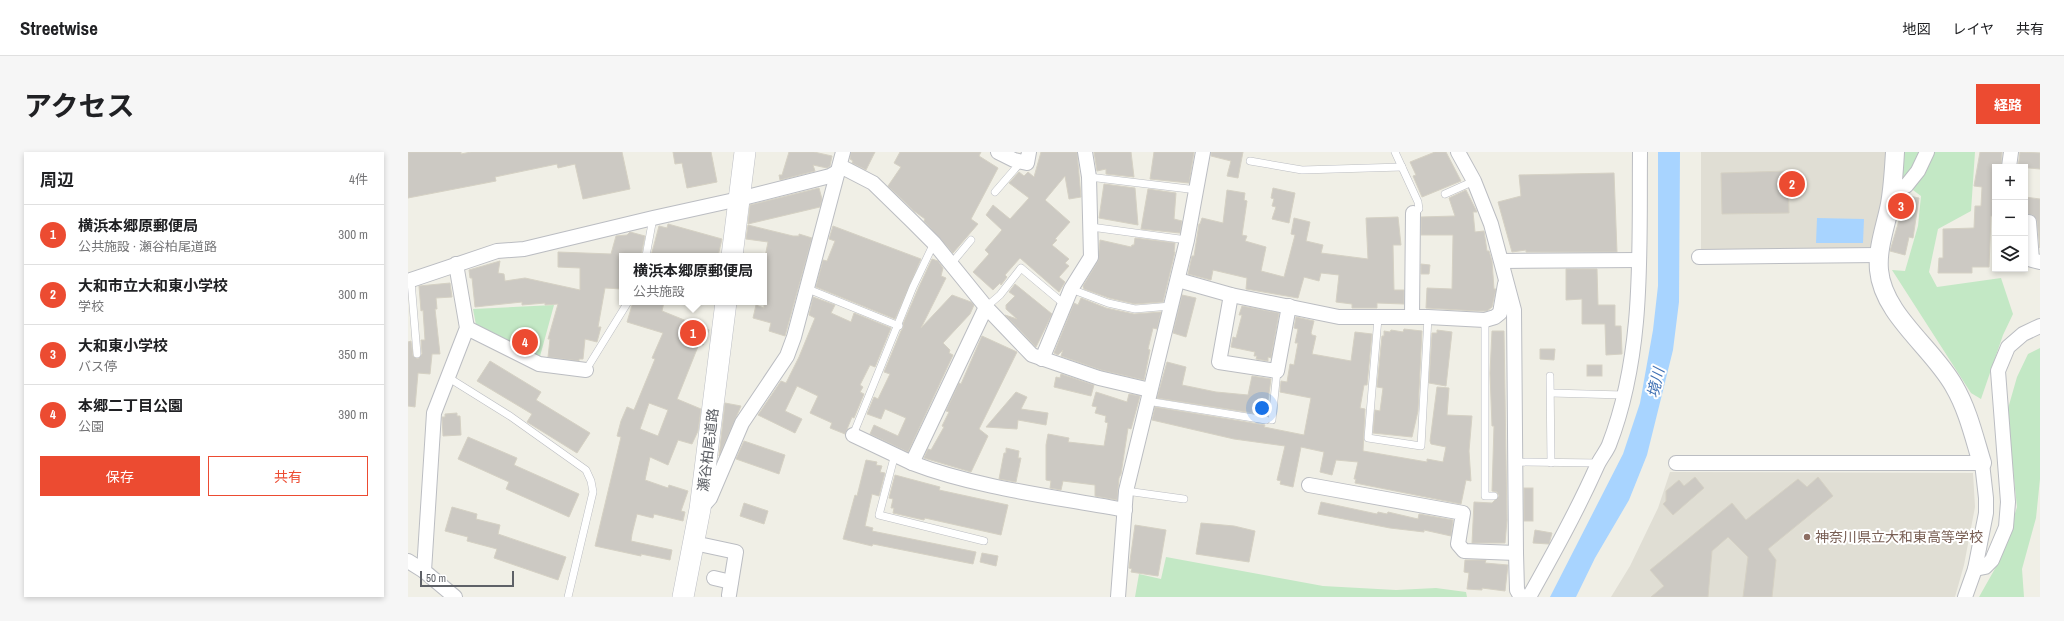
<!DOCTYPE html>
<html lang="ja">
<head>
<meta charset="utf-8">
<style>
  body { margin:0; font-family:"Archivo Narrow","Noto Sans JP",sans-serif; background:#f6f6f6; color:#202124 }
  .controls { position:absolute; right:12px; top:12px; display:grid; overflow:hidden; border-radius:0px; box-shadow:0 2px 6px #0003 }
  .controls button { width:36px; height:36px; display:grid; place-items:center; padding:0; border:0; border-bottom:1px solid #e0e0e0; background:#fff; color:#202124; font:20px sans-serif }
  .scale { position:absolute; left:12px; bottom:10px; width:94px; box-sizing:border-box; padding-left:4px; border:2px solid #5e6167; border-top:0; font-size:11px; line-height:14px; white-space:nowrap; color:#5e6167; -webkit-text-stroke:3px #fff; paint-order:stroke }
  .you { position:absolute; left:854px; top:256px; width:14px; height:14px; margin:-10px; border:3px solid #fff; border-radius:50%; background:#1a73e8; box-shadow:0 0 0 6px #1a73e833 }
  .badge { display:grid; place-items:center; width:26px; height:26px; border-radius:50%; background:#ec4b31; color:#fff; font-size:13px; font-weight:700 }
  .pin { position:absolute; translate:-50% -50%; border:2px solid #fff; box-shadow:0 1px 4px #0006 }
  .popup { position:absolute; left:211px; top:101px; width:148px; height:52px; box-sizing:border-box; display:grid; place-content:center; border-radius:0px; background:#fff; filter:drop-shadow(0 1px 3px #0005); font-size:13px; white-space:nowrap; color:#757577 }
  .popup b { font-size:15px; color:#202124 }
  .popup::after { content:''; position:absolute; left:50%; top:100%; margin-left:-8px; border:8px solid transparent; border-top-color:#fff }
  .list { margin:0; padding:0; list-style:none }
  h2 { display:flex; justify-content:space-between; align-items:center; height:52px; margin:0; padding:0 16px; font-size:17px }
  h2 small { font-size:13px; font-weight:400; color:#757577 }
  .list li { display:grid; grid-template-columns:26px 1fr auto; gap:12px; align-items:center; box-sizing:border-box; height:60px; padding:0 16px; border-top:1px solid #e0e0e0 }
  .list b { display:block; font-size:15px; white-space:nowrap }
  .list p { margin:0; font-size:13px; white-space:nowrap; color:#757577 }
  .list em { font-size:13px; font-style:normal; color:#757577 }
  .actions { display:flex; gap:8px; padding:12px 16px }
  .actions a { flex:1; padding:9px 0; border:1px solid #ec4b31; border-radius:0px; text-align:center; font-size:14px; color:#ec4b31 }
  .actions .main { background:#ec4b31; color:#fff }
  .icon { flex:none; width:22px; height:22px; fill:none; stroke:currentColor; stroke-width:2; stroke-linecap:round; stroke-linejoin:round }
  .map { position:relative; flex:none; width:1632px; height:445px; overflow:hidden; border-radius:0px }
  header { display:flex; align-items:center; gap:24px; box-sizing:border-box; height:56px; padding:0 20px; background:#fff; border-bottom:1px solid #e0e0e0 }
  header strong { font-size:19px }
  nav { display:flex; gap:22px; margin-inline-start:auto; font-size:14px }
  .intro { display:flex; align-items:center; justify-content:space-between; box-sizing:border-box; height:96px; padding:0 24px }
  h1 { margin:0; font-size:28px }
  .button { padding:10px 18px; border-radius:0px; background:#ec4b31; color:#fff; font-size:14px; font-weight:700 }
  main { display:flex; gap:24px; padding:0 24px }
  aside { flex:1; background:#fff; border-radius:0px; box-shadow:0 2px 6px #0003 }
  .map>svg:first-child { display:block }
  .education { fill:#e0ded4 }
  .green { fill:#c3e8c5 }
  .water { fill:#a8d4ff }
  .building { fill:#ccc9c3; stroke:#d5d1c4; fill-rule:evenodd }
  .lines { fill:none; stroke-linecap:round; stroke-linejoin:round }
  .service-casing { stroke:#bbbdc2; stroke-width:8 }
  .minor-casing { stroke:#bbbdc2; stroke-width:16 }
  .tertiary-casing { stroke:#bbbdc2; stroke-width:20 }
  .secondary-casing { stroke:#bcbec4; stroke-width:22 }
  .service { stroke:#fff; stroke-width:7 }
  .minor { stroke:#fff; stroke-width:14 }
  .tertiary { stroke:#fff; stroke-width:18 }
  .secondary { stroke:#fff; stroke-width:21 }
  .education-dot { fill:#8d6e63; stroke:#fff; stroke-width:1.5 }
  .labels { text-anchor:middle; stroke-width:4; stroke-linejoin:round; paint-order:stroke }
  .street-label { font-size:14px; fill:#5e6167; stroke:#fff }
  .education-label { font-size:14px; fill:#785e54; stroke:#fff; text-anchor:start }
  .water-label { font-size:15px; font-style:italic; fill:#4272b4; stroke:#fff }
</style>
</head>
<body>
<header>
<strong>Streetwise</strong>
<nav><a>地図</a><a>レイヤ</a><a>共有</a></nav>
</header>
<div class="intro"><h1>アクセス</h1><a class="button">経路</a></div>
<main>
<aside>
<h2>周辺<small>4件</small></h2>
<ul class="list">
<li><span class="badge">1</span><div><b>横浜本郷原郵便局</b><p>公共施設 · 瀬谷柏尾道路</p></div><em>300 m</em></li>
<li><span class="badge">2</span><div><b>大和市立大和東小学校</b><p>学校</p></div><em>300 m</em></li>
<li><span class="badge">3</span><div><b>大和東小学校</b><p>バス停</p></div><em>350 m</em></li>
<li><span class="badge">4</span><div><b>本郷二丁目公園</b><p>公園</p></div><em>390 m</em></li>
</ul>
<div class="actions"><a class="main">保存</a><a>共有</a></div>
</aside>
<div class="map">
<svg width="1632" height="445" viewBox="0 0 1632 445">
  <rect width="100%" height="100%" fill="#f0efe6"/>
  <g class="education">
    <path d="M 1293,0 L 1479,0 L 1472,65 L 1463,95 L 1459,98 L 1293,99 Z"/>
    <path d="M 1262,320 L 1565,321 L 1567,355 L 1556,413 L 1547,445 L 1203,445 L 1222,414 L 1250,356 Z"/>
  </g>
  <g class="green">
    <path d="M 1494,0 L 1567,0 L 1563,59 L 1530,77 L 1521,120 L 1529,135 L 1593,126 L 1605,162 L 1595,183 L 1573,247 L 1563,241 L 1484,118 L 1497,119 L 1510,74 L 1513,44 L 1490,27 Z"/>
    <path d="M 146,153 L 131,208 L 68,173 L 65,157 Z"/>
    <path d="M 1632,196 L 1632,327 L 1628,366 L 1614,417 L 1616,445 L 1571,445 L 1593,406 L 1609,355 L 1599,260 L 1609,225 L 1620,202 Z"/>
    <path d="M 758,405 L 915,434 L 988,438 L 1028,436 L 1058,440 L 1059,445 L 727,445 L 731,422 L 753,427 Z"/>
  </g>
  <g class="water">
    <path d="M 1250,0 L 1272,0 L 1271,150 L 1265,198 L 1239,303 L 1221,348 L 1187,406 L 1168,445 L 1142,445 L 1215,302 L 1232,251 L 1245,178 L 1250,134 Z"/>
    <path d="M 1409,66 L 1456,67 L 1455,91 L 1408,91 Z"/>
  </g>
  <g class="building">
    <path d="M 0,0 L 53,0 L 53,2 L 63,0 L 214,0 L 222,37 L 175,47 L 167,12 L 150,16 L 149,12 L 87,25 L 88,29 L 0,46 Z"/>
    <path d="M 265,0 L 303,0 L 309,30 L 279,36 L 274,11 L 267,12 Z"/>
    <path d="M 381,0 L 406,0 L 424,4 L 422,14 L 419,16 L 405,13 L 407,19 L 372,28 L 371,23 L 374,23 Z"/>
    <path d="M 443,0 L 467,0 L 458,18 L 444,11 L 445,9 L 442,7 Z"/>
    <path d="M 492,0 L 573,0 L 571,4 L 590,16 L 563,67 L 570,72 L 545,101 L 516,69 L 517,67 L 506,59 L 480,34 L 493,15 L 486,11 Z"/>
    <path d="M 633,0 L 669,0 L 673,45 L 661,47 L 657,24 L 637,48 L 662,70 L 647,87 L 649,88 L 644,93 L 661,107 L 657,111 L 661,114 L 651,125 L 657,130 L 651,140 L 612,106 L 597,123 L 599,125 L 593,133 L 592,131 L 585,138 L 565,120 L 581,102 L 577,98 L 594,78 L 578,63 L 585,53 L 602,67 L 621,46 L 601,31 L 611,20 L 616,24 L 620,20 L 626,25 Z"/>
    <path d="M 686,0 L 723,0 L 726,25 L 698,22 L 698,17 L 689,19 Z"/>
    <path d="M 746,0 L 786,0 L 781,31 L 742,27 Z"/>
    <path d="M 803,0 L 835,0 L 830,26 L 819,24 L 823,9 L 803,4 Z"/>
    <path d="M 1027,0 L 1038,0 L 1053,29 L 1014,45 L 1005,24 L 1008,23 L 1002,10 Z"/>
    <path d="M 1572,0 L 1594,0 L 1593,15 L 1587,15 L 1584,50 L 1587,51 L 1587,64 L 1583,64 L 1581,115 L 1564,115 L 1564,121 L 1530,121 L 1531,106 L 1535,106 L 1535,77 L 1566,76 L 1567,54 L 1573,54 L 1574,35 L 1566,34 Z"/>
    <path d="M 1612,0 L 1632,1 L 1632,17 L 1610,15 Z"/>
    <path d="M 1380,19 L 1381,61 L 1314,62 L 1313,21 Z"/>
    <path d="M 1206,21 L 1209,100 L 1118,100 L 1118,98 L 1104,100 L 1090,50 L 1113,44 L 1111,23 Z"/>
    <path d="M 696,32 L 727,36 L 730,73 L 691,66 Z"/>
    <path d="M 411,36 L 414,47 L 412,55 L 340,72 L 342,53 Z"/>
    <path d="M 865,36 L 887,41 L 881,71 L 864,67 L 868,55 L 864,54 L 866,47 L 863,46 Z"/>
    <path d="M 740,37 L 768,41 L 766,67 L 774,69 L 772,81 L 733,77 Z"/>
    <path d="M 819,38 L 837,41 L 836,48 L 839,49 L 834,83 L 839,84 L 837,89 L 858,95 L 853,119 L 876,125 L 887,83 L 883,82 L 886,66 L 902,70 L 898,89 L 915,93 L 913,101 L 960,107 L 958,66 L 990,65 L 993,93 L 985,93 L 986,138 L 996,138 L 996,152 L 969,151 L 969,156 L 944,156 L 944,152 L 928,150 L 931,123 L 913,121 L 911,129 L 896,125 L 890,146 L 838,137 L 839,126 L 805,118 L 803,128 L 780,122 L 784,104 L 786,104 L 791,72 L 792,72 L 794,66 L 815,71 Z"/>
    <path d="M 1058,38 L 1069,60 L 1065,60 L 1067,80 L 1076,79 L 1079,99 L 1081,99 L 1084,109 L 1086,137 L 1088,137 L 1084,155 L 1079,159 L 1069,159 L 1018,156 L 1019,136 L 1044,137 L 1045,83 L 1013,83 L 1013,65 L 1047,64 L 1041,46 Z"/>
    <path d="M 1501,44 L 1511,46 L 1505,86 L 1501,85 L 1497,103 L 1482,99 L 1492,65 L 1496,65 Z"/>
    <path d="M 1617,45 L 1632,47 L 1632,96 L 1629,69 L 1625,63 L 1617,62 Z"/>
    <path d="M 260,72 L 314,87 L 310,104 L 243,104 L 251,74 L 259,76 Z"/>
    <path d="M 340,73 L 385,84 L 391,84 L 391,82 L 404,86 L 377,184 L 361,179 L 363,171 L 345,166 L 348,153 L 356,156 L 356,110 L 360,90 L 338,87 Z"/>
    <path d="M 425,74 L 513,107 L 487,167 L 408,135 L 415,108 L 419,109 L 427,89 L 421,87 Z"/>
    <path d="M 222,80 L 237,84 L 233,104 L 214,104 L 214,137 L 197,136 L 190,175 L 193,175 L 189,190 L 177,187 L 175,207 L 171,207 L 171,209 L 140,205 L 142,187 L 140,187 L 150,152 L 137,153 L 137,151 L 114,153 L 114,150 L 67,155 L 64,126 L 62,126 L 61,118 L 92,109 L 90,121 L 96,122 L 97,129 L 117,126 L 172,138 L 172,116 L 150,115 L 150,100 L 203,102 L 208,84 L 219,83 Z"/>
    <path d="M 727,86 L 767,91 L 766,100 L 767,100 L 755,150 L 727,152 L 701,146 L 676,137 L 675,134 L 690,109 L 692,88 L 723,95 L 724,93 L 726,93 Z"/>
    <path d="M 524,107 L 530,109 L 535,116 L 533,124 L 538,126 L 513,176 L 544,143 L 563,150 L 566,153 L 562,162 L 535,191 L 542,198 L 541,201 L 545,203 L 500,300 L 462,282 L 466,273 L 490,284 L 498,266 L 477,257 L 473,267 L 459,262 L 466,245 L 470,247 L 482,222 L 476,220 L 493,179 L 495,176 L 495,172 L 510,137 Z"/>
    <path d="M 1013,112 L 1022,113 L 1021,122 L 1013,122 Z"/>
    <path d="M 1158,117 L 1189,117 L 1190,153 L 1207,153 L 1207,174 L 1213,174 L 1214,202 L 1198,203 L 1197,172 L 1174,172 L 1174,147 L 1158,148 Z"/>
    <path d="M 42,131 L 44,145 L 28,146 L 29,157 L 27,157 L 32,202 L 24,202 L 22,222 L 10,221 L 7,255 L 0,254 L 0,190 L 3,189 L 5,204 L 10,207 L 14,202 L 13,188 L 17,188 L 15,158 L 13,159 L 11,134 Z"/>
    <path d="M 607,132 L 644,162 L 628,195 L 597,163 L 609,167 L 598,157 L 598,153 L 607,144 L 601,140 Z"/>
    <path d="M 774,143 L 788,146 L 778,185 L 765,181 Z"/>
    <path d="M 405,145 L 427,153 L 423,161 L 443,170 L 446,161 L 483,176 L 467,215 L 462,213 L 452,233 L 455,235 L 452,240 L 456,242 L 446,266 L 444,265 L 437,282 L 422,276 L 424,271 L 402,261 L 410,244 L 389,234 L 377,259 L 394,267 L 387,281 L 350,263 L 373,229 L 378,231 L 391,205 L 407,166 L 401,163 Z"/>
    <path d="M 673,146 L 698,156 L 726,162 L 753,160 L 749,177 L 745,176 L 740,197 L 742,198 L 736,228 L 693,218 L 653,204 L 655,198 L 650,203 L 646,201 L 666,151 L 670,153 Z"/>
    <path d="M 225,150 L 256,150 L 254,159 L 301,178 L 295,193 L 291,192 L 269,247 L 293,257 L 290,279 L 284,292 L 270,288 L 260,313 L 242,305 L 237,328 L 260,336 L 261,333 L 280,339 L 273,359 L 277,360 L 275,369 L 246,362 L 245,366 L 229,362 L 224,382 L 223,389 L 264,398 L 262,408 L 233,402 L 233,404 L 187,394 L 213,285 L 209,284 L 213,269 L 219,255 L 226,258 L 247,207 L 244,206 L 255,181 L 219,170 ZM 241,251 L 260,258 L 250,284 L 232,277 Z"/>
    <path d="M 834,154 L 871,161 L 863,206 L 860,205 L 860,209 L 848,207 L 849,204 L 846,204 L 847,200 L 823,195 L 825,185 L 828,186 L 834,163 L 831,163 Z"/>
    <path d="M 888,165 L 906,169 L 903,181 L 904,183 L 908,184 L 904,202 L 943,209 L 947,180 L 964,182 L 959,233 L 956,233 L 952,256 L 957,257 L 955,299 L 1019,310 L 1019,307 L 1035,310 L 1038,295 L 1023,292 L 1022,289 L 1029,235 L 1041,236 L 1039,263 L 1064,264 L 1061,299 L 1063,329 L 1058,328 L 1053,352 L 947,331 L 948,327 L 946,327 L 950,310 L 928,308 L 924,323 L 912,320 L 916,300 L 893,295 L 885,335 L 872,332 L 873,329 L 869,328 L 877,294 L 826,287 L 744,268 L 747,255 L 857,273 L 856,275 L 896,283 L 903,246 L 872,240 L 873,229 L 879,230 L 882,212 L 886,213 L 890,191 L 887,191 L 890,177 L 886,176 Z"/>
    <path d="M 996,177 L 1014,179 L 1010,259 L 1004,285 L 965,281 L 967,258 L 972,259 L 975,236 L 969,235 L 974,184 L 976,184 L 976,179 L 982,180 L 983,178 L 995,180 Z"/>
    <path d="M 1029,178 L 1044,180 L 1038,234 L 1021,231 L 1024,181 L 1029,181 Z"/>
    <path d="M 1084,179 L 1096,179 L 1099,368 L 1097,391 L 1064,391 L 1066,350 L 1084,351 L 1091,344 L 1089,340 L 1084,339 L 1086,274 L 1084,274 L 1082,221 Z"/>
    <path d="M 574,184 L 609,200 L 571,277 L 580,284 L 563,320 L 516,306 L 520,297 L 523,298 L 536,275 L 534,274 L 541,260 L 538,259 L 551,231 L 553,232 Z"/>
    <path d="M 1132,197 L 1147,197 L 1146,208 L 1132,207 Z"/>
    <path d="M 82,209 L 133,240 L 128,248 L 182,281 L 169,301 L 119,270 L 124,262 L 69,229 Z"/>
    <path d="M 759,210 L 778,215 L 774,233 L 808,240 L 840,243 L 844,224 L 863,227 L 858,263 L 749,246 Z"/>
    <rect x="1179" y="213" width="15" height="11"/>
    <path d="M 653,222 L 686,233 L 683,244 L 646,235 L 648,225 L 652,226 Z"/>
    <path d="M 608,240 L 619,245 L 613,257 L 640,261 L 638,273 L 610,268 L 609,277 L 578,275 Z"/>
    <path d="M 688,240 L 719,250 L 721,242 L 732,244 L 723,277 L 720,276 L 713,322 L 711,326 L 709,348 L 687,344 L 687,333 L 655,329 L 653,338 L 642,336 L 643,329 L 638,328 L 638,293 L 640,282 L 661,286 L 660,290 L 696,294 L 700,271 L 697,270 L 698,264 L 687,261 L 689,255 L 684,254 Z"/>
    <path d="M 317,251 L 333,254 L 311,304 Z"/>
    <path d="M 49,261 L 49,264 L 52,264 L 53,283 L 35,284 L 34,265 L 37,265 L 37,262 Z"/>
    <path d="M 60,285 L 109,306 L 106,313 L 171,342 L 161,365 L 98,337 L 101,330 L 50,307 Z"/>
    <path d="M 336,289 L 377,303 L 371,322 L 328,307 Z"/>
    <path d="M 598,296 L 611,299 L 610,306 L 613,306 L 608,330 L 591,327 L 596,301 L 598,301 Z"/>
    <path d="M 458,308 L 469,310 L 468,313 L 474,314 L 472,320 L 477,321 L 471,344 L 464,342 L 457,374 L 465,376 L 464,379 L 568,400 L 565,412 L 465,392 L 464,394 L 435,387 L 447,343 L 449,344 Z"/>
    <path d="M 487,323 L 532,335 L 531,338 L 600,353 L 593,383 L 517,366 L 516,368 L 485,361 L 486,356 L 483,356 L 485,347 L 481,346 Z"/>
    <path d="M 1287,325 L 1296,336 L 1265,363 L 1255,352 L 1258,349 L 1258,339 L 1271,328 L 1276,334 Z"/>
    <path d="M 1410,325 L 1425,344 L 1360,397 L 1368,408 L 1364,445 L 1335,445 L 1340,405 L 1320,385 L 1304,399 L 1300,445 L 1243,445 L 1256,434 L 1242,418 L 1324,351 L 1338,368 L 1390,327 L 1399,335 Z"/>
    <rect x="1116" y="336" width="9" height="33"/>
    <path d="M 913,350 L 969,362 L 970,360 L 979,362 L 980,360 L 1010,367 L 1011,362 L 1045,368 L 1043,384 L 1016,378 L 1016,380 L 982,376 L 910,362 Z"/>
    <path d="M 336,351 L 360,359 L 356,372 L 332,364 Z"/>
    <path d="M 44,355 L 69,362 L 68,367 L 92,373 L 90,382 L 158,405 L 150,428 L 86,406 L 89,397 L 59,389 L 60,385 L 37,379 Z"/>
    <path d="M 793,371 L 826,374 L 847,379 L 841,410 L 788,402 Z"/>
    <path d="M 727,373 L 758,378 L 750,424 L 723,420 L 724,417 L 721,416 Z"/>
    <path d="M 1127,378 L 1144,381 L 1141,392 L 1125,391 Z"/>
    <path d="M 574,401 L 590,404 L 588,414 L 572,410 Z"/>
    <path d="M 1057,408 L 1078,408 L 1077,411 L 1100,413 L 1097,439 L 1074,436 L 1074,438 L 1059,437 L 1061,421 L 1056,420 Z"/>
  </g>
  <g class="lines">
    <g class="service-casing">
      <g id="service">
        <path d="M 987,0 L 1010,50 L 1011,57 L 1005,61"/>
        <path d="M 842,9 L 894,18 L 994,15"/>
        <path d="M 681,25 L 789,38"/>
        <path d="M 587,40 L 613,10"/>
        <path d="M 1037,42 L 1066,29"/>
        <path d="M 683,75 L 779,88"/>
        <path d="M 238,104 L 245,66"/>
        <path d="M 543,112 L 563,88"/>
        <path d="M 3,129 L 9,202"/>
        <path d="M 400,137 L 491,174"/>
        <path d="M 663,137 L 700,151 L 727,157 L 763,154"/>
        <path d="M 578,155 L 592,143 L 613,116 L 656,152"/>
        <path d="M 970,166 L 960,286 L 1013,294 L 1020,165"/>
        <path d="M 1077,168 L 1077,344 L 1086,344"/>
        <path d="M 178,218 L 220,150"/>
        <path d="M 1142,224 L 1143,311"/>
        <path d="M 41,226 L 102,264 L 178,318 L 183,329 L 185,340 L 160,445"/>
        <path d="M 1143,241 L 1215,243"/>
        <path d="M 739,249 L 858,268"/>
        <path d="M 864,268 L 869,219"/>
        <path d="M 445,283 L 505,135 L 526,91"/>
        <path d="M 487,302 L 471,363 L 576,389"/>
        <path d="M 1107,310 L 1191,311"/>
        <path d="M 718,339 L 776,347"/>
      </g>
    </g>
    <g class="minor-casing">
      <g id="minor">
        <path d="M 590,0 L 606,8 L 619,11 L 621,0"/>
        <path d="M 1050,0 L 1066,29 L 1083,72 L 1106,158 L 1108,401 L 1109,438 L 1113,445"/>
        <path d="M 1601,15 L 1603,0"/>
        <path d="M 1484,35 L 1498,34 L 1510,19 L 1519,0"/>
        <path d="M 1617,70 L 1621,70 L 1624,108 L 1632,110"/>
        <path d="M 1291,105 L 1471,103"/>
        <path d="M 1094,109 L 1231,108"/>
        <path d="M 770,128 L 823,143 L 931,165 L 1020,165 L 1077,168 L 1087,165 L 1092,161 L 1097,132"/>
        <path d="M 0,129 L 89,99 L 116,97 L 245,66 L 331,47 L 422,24 L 436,16 L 465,31 L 505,70 L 526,91 L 578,155 L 624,203 L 691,226 L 742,238"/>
        <path d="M 823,143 L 811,210 L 869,219 L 881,154"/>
        <path d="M 1004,165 L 1005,61"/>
        <path d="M 59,176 L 131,212 L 178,218"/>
        <path d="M 634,207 L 663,137 L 683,105 L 681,25 L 677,0"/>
        <path d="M 445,283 L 504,311 L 578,155"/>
        <path d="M 504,311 C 569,336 648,345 717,358"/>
        <path d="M 1268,311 L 1574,311 L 1578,346 L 1578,361 L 1567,417 L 1557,445"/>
        <path d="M 901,333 L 1055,361 L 1050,392 L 1056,399 L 1108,401"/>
        <path d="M 294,355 L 302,346 L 334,271 L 379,204 L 386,185 L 435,0"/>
        <path d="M 286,391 L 328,400 L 321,443"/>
        <path d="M 0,409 L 16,419"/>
        <path d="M 1567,417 L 1577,415 L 1584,408 L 1598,375 L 1600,350 L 1590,219 L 1600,195 L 1615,182 L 1632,174"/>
        <path d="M 306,426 L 323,430"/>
        <path d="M 47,445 L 16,419 L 26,261 L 59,176 L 48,112"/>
        <path d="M 710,445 L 718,339 L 779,88 L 795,0"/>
        <path d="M 1121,445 C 1145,402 1169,359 1189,314 C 1192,307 1198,300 1201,293 C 1237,200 1231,98 1232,0"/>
      </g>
    </g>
    <g class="tertiary-casing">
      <path id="tertiary" d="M 1487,0 C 1486,17 1485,35 1482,52 C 1478,73 1469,96 1471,118 C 1475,163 1525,196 1546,234 C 1560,258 1566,285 1574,311"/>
    </g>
    <g class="secondary-casing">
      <g id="secondary">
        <path d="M 324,104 L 337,0"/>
        <path d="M 275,445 L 292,357 L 318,150"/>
      </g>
    </g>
    <use href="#service" class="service"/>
    <use href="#minor" class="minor"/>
    <use href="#tertiary" class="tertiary"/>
    <use href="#secondary" class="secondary"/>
  </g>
  <circle class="education-dot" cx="1399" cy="385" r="4"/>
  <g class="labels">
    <g class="street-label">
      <text transform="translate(300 298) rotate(-83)" y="5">瀬谷柏尾道路</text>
    </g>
    <g class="education-label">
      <text x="1407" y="390">神奈川県立大和東高等学校</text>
    </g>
    <g class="water-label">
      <text transform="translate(1248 231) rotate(-77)" y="5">境川</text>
    </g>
  </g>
</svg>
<div class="controls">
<button>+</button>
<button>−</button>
<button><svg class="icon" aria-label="layers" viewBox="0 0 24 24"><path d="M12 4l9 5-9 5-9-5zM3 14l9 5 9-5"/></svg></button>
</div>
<div class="scale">50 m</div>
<div class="you"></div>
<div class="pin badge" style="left:285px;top:181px">1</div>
<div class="popup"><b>横浜本郷原郵便局</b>公共施設</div>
<div class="pin badge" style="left:1384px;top:32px">2</div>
<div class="pin badge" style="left:1493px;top:54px">3</div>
<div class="pin badge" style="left:117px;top:190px">4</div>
</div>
</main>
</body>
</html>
